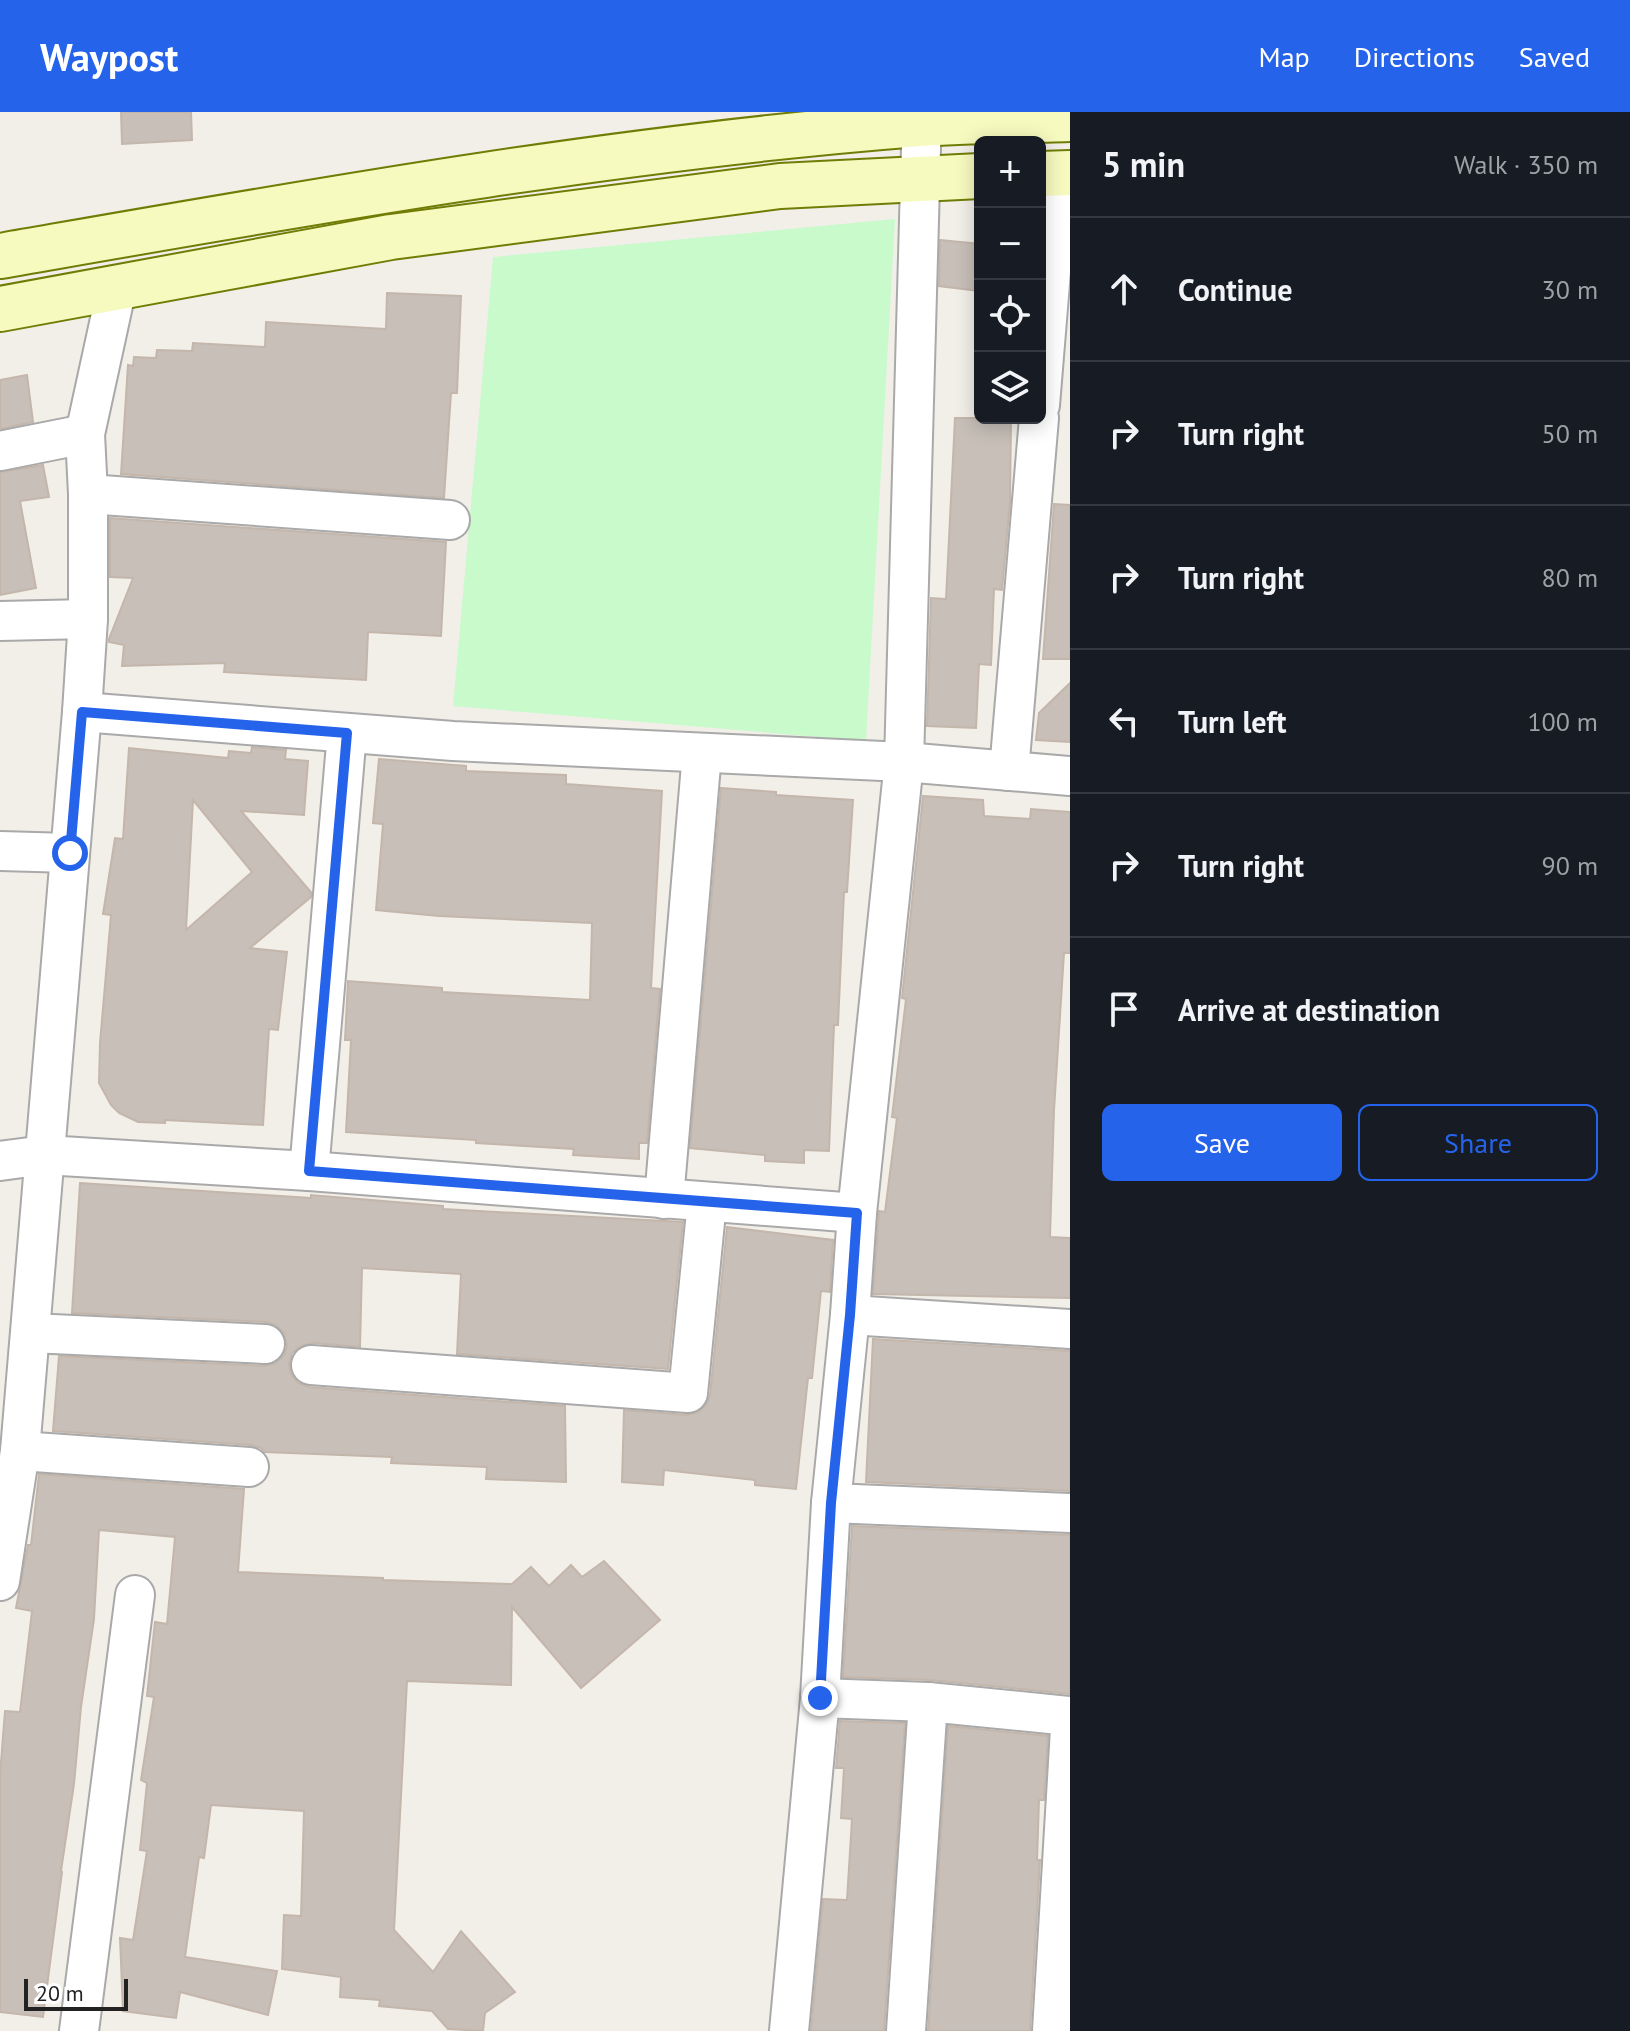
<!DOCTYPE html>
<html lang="en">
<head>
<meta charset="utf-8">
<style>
  body { margin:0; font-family:"PT Sans",sans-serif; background:#20242c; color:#f1f3f6 }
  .controls { position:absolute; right:24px; top:24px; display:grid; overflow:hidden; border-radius:12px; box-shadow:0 4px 20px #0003 }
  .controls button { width:72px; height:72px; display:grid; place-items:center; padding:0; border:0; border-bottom:2px solid #363941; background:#171b24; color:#f1f3f6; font:40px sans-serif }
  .scale { position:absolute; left:24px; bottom:20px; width:104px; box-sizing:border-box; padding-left:8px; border:4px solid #222; border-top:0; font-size:22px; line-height:28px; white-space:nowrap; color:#222; -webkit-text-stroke:6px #fff; paint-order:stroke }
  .stop { position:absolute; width:24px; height:24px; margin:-18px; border:6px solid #2563eb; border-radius:50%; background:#fff }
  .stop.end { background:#2563eb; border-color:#fff; box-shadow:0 2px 8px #0008 }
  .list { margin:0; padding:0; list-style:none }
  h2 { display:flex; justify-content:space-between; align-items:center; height:104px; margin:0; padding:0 32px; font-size:34px }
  h2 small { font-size:26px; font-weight:400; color:#9ea1a6 }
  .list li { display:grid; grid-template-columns:52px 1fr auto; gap:24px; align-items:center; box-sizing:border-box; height:144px; padding:0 32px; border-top:2px solid #363941 }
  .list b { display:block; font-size:30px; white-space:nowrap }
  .list em { font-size:26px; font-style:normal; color:#9ea1a6 }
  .actions { display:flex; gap:16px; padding:24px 32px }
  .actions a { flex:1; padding:18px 0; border:2px solid #2563eb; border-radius:12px; text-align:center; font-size:28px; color:#2563eb }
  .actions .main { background:#2563eb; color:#fff }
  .icon { flex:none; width:44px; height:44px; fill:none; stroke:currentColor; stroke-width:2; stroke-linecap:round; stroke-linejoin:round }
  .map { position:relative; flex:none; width:1070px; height:1919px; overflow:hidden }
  header { display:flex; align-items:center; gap:48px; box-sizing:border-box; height:112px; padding:0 40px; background:#2563eb; color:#fff }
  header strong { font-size:38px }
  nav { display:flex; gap:44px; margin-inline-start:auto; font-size:28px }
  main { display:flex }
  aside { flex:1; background:#171b24 }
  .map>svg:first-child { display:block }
  .park { fill:#c8facc }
  .building { fill:#c7bfb8; stroke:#c4b6ab; stroke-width:2; fill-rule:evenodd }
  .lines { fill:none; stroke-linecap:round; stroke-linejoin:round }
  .street-casing { stroke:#a9a9a9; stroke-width:42 }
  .secondary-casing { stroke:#707d05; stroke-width:48 }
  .street { stroke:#fff; stroke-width:38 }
  .secondary { stroke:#f7fabf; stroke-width:44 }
  .route { stroke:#2563eb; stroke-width:10 }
</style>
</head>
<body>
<header>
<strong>Waypost</strong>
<nav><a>Map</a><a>Directions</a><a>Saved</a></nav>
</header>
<main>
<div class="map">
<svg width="1070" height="1919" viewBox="0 0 1070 1919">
  <rect width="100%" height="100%" fill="#f2efe9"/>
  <path class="park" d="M 895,107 L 866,629 L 453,594 L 493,145 Z"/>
  <g class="building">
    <path d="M 121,0 L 191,0 L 192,28 L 122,32 Z"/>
    <path d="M 940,128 L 980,132 L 980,179 L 939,174 Z"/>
    <path d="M 387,181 L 461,184 L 457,281 L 451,281 L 444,386 L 121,362 L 128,253 L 133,254 L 134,245 L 156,246 L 157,238 L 192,239 L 193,231 L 265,235 L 266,210 L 386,217 Z"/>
    <path d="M 27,263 L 33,310 L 0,317 L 0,268 Z"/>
    <path d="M 955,306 L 1011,306 L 1010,390 L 1002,478 L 994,477 L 991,553 L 979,552 L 976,616 L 927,614 L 931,486 L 946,487 Z"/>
    <path d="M 43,353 L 49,385 L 20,389 L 36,476 L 0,483 L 0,360 Z"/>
    <path d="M 1054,392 L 1070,393 L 1070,547 L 1043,547 Z"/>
    <path d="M 110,406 L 446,430 L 441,524 L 368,520 L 366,568 L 224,560 L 225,551 L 122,554 L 124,533 L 109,530 L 109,527 L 133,466 L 110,465 Z"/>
    <path d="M 1070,571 L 1070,630 L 1036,628 L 1039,601 Z"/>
    <path d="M 252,635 L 286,638 L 285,647 L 308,649 L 304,703 L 241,699 L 311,780 L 311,785 L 250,836 L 287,840 L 278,918 L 269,917 L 263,1013 L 165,1008 L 165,1011 L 138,1010 L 119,1001 L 111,993 L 99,971 L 100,931 L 111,803 L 103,802 L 115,726 L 123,727 L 129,636 L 228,646 L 229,639 L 251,641 ZM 193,688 L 252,760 L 186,818 Z"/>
    <path d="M 379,647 L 466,654 L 466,659 L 566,663 L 566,672 L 662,679 L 651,876 L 660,877 L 647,1031 L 639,1031 L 639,1047 L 573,1043 L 574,1037 L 476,1031 L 476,1028 L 346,1020 L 351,928 L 345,928 L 348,869 L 442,876 L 442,880 L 590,888 L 592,811 L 439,804 L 376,798 L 383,712 L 373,711 Z"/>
    <path d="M 721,676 L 776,680 L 776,683 L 853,688 L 847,780 L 844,780 L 838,913 L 834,913 L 829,1039 L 804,1038 L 804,1051 L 765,1049 L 765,1043 L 690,1036 Z"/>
    <path d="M 923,684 L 983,688 L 984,704 L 1030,707 L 1031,697 L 1070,700 L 1070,841 L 1064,841 L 1054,998 L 1050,1125 L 1070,1126 L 1070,1186 L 873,1182 L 879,1099 L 885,1100 L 897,1006 L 892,1005 L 906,887 L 902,886 Z"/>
    <path d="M 80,1071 L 311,1086 L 311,1083 L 443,1094 L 443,1097 L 683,1110 L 668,1257 L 457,1242 L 461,1162 L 362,1156 L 360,1235 L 313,1231 L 301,1234 L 292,1241 L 289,1252 L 291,1262 L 298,1271 L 309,1275 L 565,1294 L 566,1370 L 486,1367 L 487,1355 L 391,1351 L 392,1345 L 264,1340 L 261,1336 L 251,1333 L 53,1319 L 59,1244 L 264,1254 L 276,1251 L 284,1243 L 287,1234 L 284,1221 L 276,1213 L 266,1210 L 72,1201 Z"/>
    <path d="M 727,1115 L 833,1128 L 830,1180 L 821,1179 L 812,1266 L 808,1266 L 796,1377 L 755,1373 L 755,1368 L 664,1358 L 663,1373 L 622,1370 L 624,1298 L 687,1303 L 698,1300 L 706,1293 L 710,1283 Z"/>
    <path d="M 873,1227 L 1070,1239 L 1070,1379 L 866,1370 Z"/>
    <path d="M 39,1362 L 244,1377 L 238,1460 L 383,1466 L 383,1468 L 512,1472 L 531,1455 L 549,1474 L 571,1453 L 582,1465 L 604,1449 L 660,1508 L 581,1576 L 512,1495 L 511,1573 L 407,1569 L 394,1818 L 433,1860 L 461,1819 L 515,1880 L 485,1901 L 483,1919 L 448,1917 L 432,1899 L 379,1894 L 380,1888 L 340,1885 L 341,1865 L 282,1857 L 284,1803 L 301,1804 L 304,1699 L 211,1693 L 204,1746 L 199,1745 L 185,1845 L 277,1859 L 268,1903 L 180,1880 L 176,1906 L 123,1899 L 120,1826 L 133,1828 L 147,1739 L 140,1738 L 147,1671 L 141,1668 L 154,1585 L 147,1584 L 155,1510 L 167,1512 L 175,1425 L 99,1418 L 94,1507 L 81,1595 L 74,1672 L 61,1759 L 62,1760 L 43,1905 L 0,1900 L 0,1663 L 5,1599 L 20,1600 L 32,1499 L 16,1496 L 28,1433 L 31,1433 Z"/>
    <path d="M 852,1414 L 1070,1423 L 1070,1582 L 930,1568 L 843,1565 Z"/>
    <path d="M 840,1609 L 905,1611 L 884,1919 L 811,1919 L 823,1787 L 847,1788 L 852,1707 L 841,1706 L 844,1656 L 836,1656 Z"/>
    <path d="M 948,1614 L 1048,1624 L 1044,1688 L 1039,1688 L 1037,1748 L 1040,1748 L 1030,1919 L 928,1919 Z"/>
  </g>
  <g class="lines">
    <g class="street-casing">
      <g id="street">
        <path d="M 1040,293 L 1059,61"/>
        <path d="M 0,339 L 85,322"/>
        <path d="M 88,382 L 450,408"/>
        <path d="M 0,509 L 88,507"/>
        <path d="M 82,600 L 453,629 L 904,650 L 1070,664"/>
        <path d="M 1009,659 L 1039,306"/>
        <path d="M 0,739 L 70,741"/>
        <path d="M 0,1049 L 45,1043 L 309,1059 L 857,1101"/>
        <path d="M 309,1059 L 347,621"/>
        <path d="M 664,1087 L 702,641"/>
        <path d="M 850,1203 L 1070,1217"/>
        <path d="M 31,1221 L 265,1232"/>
        <path d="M 311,1253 L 688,1281 L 707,1090"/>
        <path d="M 20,1339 L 249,1355"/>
        <path d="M 831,1391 L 1070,1401"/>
        <path d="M 0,1469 L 20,1339 L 82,600 L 88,507 L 88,382 L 85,322 L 117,175"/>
        <path d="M 820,1586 L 928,1590 L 1070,1604"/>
        <path d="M 79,1919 L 135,1483"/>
        <path d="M 789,1919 L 820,1586 L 831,1391 L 850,1203 L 857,1101 L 904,650 L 922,0"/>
        <path d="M 906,1919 L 928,1590"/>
        <path d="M 1052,1919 L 1070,1617"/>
      </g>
    </g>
    <g class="secondary-casing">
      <g id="secondary">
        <path d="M 1040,62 L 1070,61"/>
        <path d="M 0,144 C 305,91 610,36 918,12 C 969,8 1020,9 1070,7"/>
        <path d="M 0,197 L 391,125 L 780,74 L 980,64"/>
      </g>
    </g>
    <use href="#street" class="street"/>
    <use href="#secondary" class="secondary"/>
  </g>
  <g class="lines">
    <path class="route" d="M 70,741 L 82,600 L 347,621 L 309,1059 L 857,1101 L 850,1203 L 831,1391 L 820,1586"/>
  </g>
</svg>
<div class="controls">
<button>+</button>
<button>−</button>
<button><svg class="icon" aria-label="locate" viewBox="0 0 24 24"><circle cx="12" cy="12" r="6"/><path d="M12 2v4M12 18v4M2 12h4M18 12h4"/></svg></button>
<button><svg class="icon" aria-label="layers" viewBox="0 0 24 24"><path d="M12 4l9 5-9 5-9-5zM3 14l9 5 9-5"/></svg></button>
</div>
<div class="scale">20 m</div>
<div class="stop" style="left:70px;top:741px"></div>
<div class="stop end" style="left:820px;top:1586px"></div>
</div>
<aside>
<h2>5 min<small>Walk · 350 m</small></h2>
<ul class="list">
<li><svg class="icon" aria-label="ahead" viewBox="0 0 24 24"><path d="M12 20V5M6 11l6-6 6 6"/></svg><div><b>Continue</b></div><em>30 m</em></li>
<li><svg class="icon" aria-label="right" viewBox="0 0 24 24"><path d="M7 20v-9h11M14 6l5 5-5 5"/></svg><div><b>Turn right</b></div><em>50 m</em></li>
<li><svg class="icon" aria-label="right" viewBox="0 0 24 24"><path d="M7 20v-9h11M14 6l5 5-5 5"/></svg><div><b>Turn right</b></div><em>80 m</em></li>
<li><svg class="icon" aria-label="left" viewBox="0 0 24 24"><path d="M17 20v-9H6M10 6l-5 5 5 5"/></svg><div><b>Turn left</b></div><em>100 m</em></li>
<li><svg class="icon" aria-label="right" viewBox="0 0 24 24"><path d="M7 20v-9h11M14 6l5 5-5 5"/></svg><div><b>Turn right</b></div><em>90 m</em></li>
<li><svg class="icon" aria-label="arrive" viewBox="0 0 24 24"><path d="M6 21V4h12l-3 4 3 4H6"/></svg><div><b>Arrive at destination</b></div></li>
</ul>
<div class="actions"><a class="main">Save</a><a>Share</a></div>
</aside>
</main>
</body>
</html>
